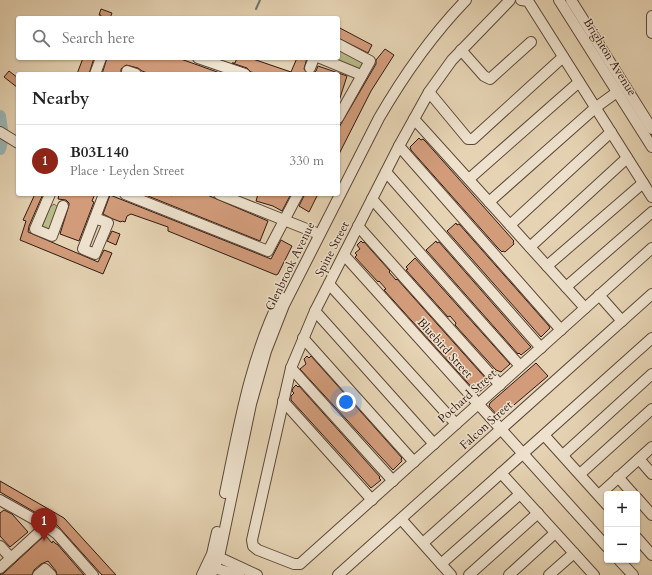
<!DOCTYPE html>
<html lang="en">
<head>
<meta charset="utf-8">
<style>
  body { margin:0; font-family:Cardo,serif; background:#f6f6f6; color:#222 }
  .controls { position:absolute; right:12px; bottom:12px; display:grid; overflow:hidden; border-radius:4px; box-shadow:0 1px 3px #0004 }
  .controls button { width:36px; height:36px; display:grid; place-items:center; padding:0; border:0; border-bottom:1px solid #e0e0e0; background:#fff; color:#222; font:20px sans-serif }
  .you { position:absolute; left:346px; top:402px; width:14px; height:14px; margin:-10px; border:3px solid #fff; border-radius:50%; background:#1a73e8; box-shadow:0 0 0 6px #1a73e833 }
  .badge { display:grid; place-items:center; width:26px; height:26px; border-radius:50%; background:#8f2418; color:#fff; font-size:13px; font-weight:700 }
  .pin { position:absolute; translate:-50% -33px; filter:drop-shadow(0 1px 2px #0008) }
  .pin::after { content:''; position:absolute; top:21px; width:14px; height:12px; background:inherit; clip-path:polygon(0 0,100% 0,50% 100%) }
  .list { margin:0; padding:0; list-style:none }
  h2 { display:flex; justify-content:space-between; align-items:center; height:52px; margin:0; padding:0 16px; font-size:17px }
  h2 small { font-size:13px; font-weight:400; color:#767676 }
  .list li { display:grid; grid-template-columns:26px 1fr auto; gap:12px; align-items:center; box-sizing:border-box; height:72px; padding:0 16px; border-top:1px solid #e0e0e0 }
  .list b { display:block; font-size:15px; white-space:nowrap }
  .list p { margin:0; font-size:13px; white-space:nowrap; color:#767676 }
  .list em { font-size:13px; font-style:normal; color:#767676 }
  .icon { flex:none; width:22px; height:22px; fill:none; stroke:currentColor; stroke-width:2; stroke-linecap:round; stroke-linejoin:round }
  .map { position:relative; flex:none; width:652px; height:575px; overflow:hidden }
  .search { position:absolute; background:#fff; box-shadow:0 1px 3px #0004; left:16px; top:16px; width:324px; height:44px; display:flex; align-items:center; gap:10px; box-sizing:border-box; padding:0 14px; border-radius:4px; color:#767676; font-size:15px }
  .panel { position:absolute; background:#fff; box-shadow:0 1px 3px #0004; left:16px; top:72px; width:324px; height:124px; border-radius:4px }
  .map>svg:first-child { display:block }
  .green { fill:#b8bb8a; stroke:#746a4d }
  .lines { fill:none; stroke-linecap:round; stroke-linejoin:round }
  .stream { stroke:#6e7773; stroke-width:2 }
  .river { stroke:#98b6b5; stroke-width:12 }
  .building { fill:#d29c7b; stroke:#301910 }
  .minor-casing { stroke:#5d4839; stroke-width:12 }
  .minor { stroke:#eee2ce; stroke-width:10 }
  .labels { text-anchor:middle; stroke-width:3; stroke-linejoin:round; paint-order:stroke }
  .street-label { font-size:12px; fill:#301910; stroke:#eee2ce }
</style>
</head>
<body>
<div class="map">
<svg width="652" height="575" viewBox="0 0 652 575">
  <rect width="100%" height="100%" fill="#e5d3b3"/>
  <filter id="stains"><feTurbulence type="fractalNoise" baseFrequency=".005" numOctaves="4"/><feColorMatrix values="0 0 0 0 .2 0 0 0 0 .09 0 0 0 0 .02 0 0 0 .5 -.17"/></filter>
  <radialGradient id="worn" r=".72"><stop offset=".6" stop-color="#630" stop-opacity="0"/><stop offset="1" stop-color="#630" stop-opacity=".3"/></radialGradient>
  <g class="green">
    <path d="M 338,47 L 364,61 L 361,70 L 326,58 L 338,58 Z"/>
    <path d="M 54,204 L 58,207 L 50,231 L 42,227 L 50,207 Z"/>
  </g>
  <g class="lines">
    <path class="stream" d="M 256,9 L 260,0"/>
    <path class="river" d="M 0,116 L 3,137 L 0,149"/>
  </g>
  <g class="building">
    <path d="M 101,9 L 112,13 L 110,18 L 100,17 L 101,15 L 99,15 Z"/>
    <path d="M 338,27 L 372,45 L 368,53 L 338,38 Z"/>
    <path d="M 385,49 L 394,55 L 371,91 L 338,156 L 338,129 L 376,64 L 376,60 Z"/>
    <path d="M 83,58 L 94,58 L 89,74 L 77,74 Z"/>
    <path d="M 107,58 L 178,58 L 220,73 L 150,74 L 142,71 L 138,68 L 126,65 L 121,69 L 121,74 L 102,74 Z"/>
    <path d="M 237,58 L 250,58 L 291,72 L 297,58 L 307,58 L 304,69 L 308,74 L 260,74 L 251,72 L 247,68 L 232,63 L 235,63 Z"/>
    <path d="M 318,66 L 347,76 L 339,101 L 338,74 L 312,74 L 316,71 Z"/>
    <path d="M 9,71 L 18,78 L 18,88 L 4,77 Z"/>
    <path d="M 419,138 L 421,140 L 423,139 L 426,142 L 514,241 L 513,242 L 514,244 L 505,252 L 503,251 L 502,252 L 497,247 L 411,150 L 410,147 Z"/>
    <path d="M 35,194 L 43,194 L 29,226 L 28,232 L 98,262 L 104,250 L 112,253 L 103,274 L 20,240 L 26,221 L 23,220 Z"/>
    <path d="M 59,194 L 95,194 L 92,201 L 94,202 L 79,241 L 60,234 L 69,205 L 69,203 L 66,200 L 58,199 Z"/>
    <path d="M 143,194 L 168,194 L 172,196 L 172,194 L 205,194 L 268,221 L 260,241 Z"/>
    <path d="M 258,194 L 291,194 L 282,211 L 273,206 L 256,201 Z"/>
    <path d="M 305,194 L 318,194 L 309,212 L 299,206 Z"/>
    <path d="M 110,195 L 271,259 L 281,240 L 292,246 L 278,274 L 276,275 L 168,231 L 168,227 L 131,214 L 127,216 L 125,222 L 122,221 L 121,222 L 113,219 L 103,214 Z"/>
    <path d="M 456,223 L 457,225 L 459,224 L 549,326 L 550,328 L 541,337 L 447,231 Z"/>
    <path d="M 112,231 L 120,234 L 116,245 L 107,241 Z"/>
    <path d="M 361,241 L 363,243 L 364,242 L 390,271 L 389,272 L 396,280 L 397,279 L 488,381 L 487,382 L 489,384 L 479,392 L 477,391 L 476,392 L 384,290 L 386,289 L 379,281 L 378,282 L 355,257 L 357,255 L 355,253 L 360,249 L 357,245 Z"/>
    <path d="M 436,241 L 437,243 L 439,242 L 529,345 L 531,347 L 521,355 L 519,353 L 518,354 L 428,252 L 426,250 Z"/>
    <path d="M 415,258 L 510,364 L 501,372 L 496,370 L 455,325 L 456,323 L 450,316 L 448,317 L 406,270 L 408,269 L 406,267 Z"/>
    <path d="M 307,356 L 309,358 L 311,356 L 402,458 L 401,459 L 402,461 L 393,470 L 300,369 L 306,364 L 304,359 Z"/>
    <path d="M 536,363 L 548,376 L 501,416 L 499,417 L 489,406 L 490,403 Z"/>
    <path d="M 296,385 L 298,387 L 299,386 L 380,477 L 379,478 L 381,480 L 371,488 L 291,400 L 291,396 L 294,393 L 292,391 L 293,388 Z"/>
    <path d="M 0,481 L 64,518 L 116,575 L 102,575 L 57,525 L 0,492 Z"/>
    <path d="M 4,510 L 12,514 L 28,532 L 10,547 L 0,536 L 0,513 Z"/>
    <path d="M 45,535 L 52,543 L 53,541 L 56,544 L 57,544 L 84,575 L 57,575 L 56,571 L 48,561 L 41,564 L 34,570 L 32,575 L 0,575 L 4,573 Z"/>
  </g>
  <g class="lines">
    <g class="minor-casing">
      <g id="minor">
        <path d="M 510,0 L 452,60 L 429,92 L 399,146 L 315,311 L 291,368 L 252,540 L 253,546 L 258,550 L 294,564 L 300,564 L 652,248"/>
        <path d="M 521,0 L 528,1 L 652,197"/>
        <path d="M 559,0 L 652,147"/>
        <path d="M 571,0 L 652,129"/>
        <path d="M 652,16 L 652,33"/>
        <path d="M 338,44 L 370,61 L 338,118"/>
        <path d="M 461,50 L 484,76 L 490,79 L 531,42"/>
        <path d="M 198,58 L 245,74"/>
        <path d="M 320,58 L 361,75"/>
        <path d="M 310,68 L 314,58"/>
        <path d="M 127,71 L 136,74"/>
        <path d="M 95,74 L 101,58"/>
        <path d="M 429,92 L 468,139 L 473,139 L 563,57"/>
        <path d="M 414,119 L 585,308"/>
        <path d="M 0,132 L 18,143"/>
        <path d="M 399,146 L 561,330"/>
        <path d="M 386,172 L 541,348"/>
        <path d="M 469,179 L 579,82"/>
        <path d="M 50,194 L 35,229 L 52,236 L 63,206"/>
        <path d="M 125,194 L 268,251 L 298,194"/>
        <path d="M 219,194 L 314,232"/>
        <path d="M 372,199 L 520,366"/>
        <path d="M 489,202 L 595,108 L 617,92"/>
        <path d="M 95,218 L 108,223 L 95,254 L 83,249 L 104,194"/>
        <path d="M 510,225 L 611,132"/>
        <path d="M 358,226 L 500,385"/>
        <path d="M 530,247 L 627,158"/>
        <path d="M 344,255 L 607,547"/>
        <path d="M 547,266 L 643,183"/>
        <path d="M 329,284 L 456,424"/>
        <path d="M 566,287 L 652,212"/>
        <path d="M 599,295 L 622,321"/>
        <path d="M 315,311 L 434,444"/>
        <path d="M 303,338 L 414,462"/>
        <path d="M 291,368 L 393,481"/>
        <path d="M 283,401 L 372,500"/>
        <path d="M 544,435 L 607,505"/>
        <path d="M 563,455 L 652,374"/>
        <path d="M 639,459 L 652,474"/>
        <path d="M 501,473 L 594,575"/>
        <path d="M 580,474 L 652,409"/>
        <path d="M 618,477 L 633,494"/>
        <path d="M 225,493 C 239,426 250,359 281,297"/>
        <path d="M 599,495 L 652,447"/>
        <path d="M 637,498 L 652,515"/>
        <path d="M 0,500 L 46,526 L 57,534 L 93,575"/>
        <path d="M 401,519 L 451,575"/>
        <path d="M 637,538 L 652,555"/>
        <path d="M 423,543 L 652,338"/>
        <path d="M 0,546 L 11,558"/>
        <path d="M 214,555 L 257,575"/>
        <path d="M 619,560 L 633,575"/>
        <path d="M 441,564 L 520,494"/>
        <path d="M 210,567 L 239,575"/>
        <path d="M 0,568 L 46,526"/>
        <path d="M 38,575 L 45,569 L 51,575"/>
        <path d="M 202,575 L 212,554 L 217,532"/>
        <path d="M 211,575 L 219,557 L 251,404 L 266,351 L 284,305 L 379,118 C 404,75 432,35 466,0"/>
        <path d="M 338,575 L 652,294"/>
        <path d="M 469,575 L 538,513"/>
        <path d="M 509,575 L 555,533"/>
        <path d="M 549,575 L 574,553"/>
      </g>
    </g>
    <use href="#minor" class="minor"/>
  </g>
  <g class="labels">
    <g class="street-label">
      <text transform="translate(610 57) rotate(58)" y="4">Brighton Avenue</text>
      <text transform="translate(332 249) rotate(-63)" y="4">Spine Street</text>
      <text transform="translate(290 266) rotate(-64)" y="4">Glenbrook Avenue</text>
      <text transform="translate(445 348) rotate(48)" y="4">Bluebird Street</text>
      <text transform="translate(467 396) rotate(-42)" y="4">Pochard Street</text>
      <text transform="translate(486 425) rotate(-42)" y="4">Falcon Street</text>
    </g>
  </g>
  <rect width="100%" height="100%" filter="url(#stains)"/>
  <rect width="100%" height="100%" fill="url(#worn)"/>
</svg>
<div class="controls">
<button>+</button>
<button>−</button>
</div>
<div class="you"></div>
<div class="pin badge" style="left:44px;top:541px">1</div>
<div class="search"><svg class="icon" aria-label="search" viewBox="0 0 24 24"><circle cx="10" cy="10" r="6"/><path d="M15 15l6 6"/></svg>Search here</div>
<section class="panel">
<h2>Nearby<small></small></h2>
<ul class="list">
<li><span class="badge">1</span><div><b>B03L140</b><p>Place · Leyden Street</p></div><em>330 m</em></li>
</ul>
</section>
</div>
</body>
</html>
